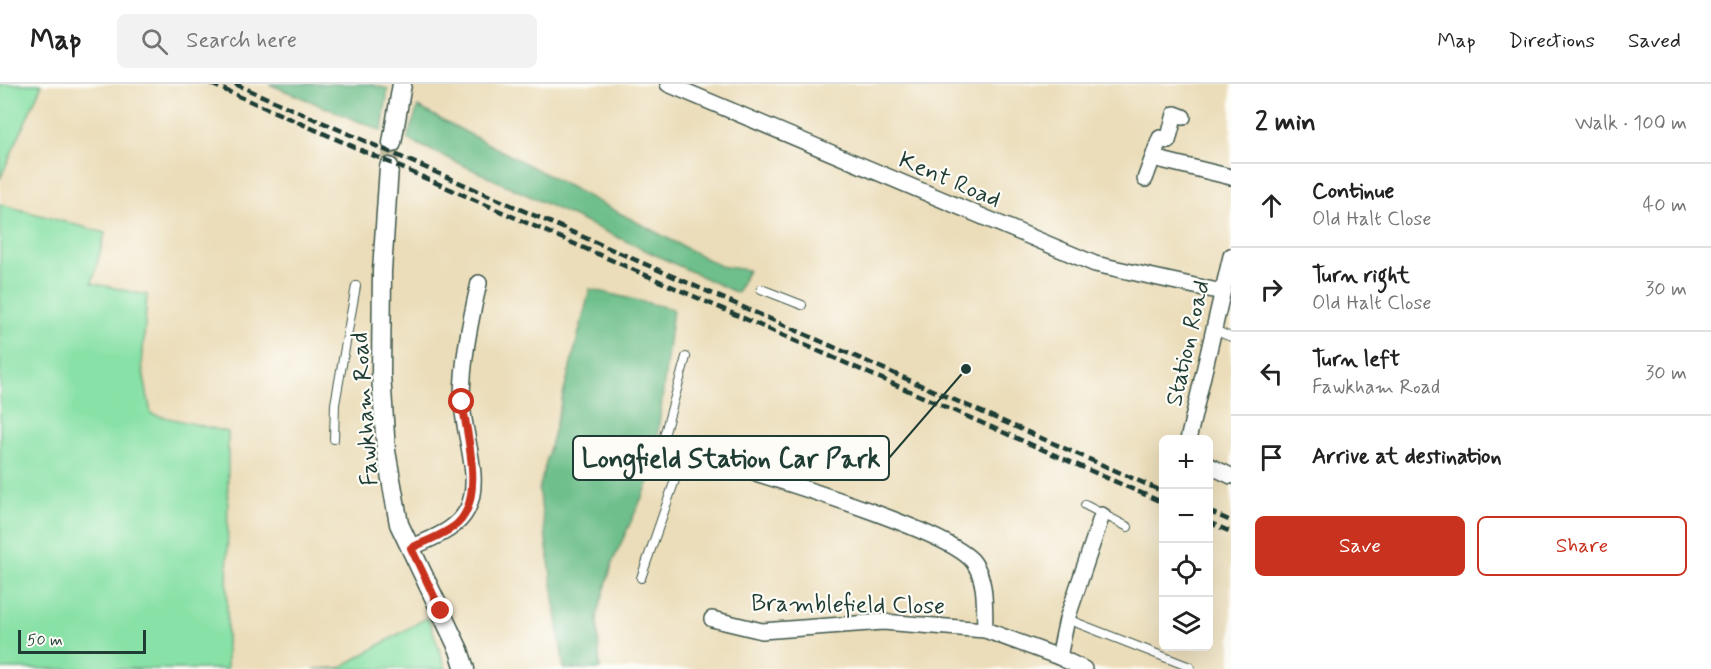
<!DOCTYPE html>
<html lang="en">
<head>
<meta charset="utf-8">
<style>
  body { margin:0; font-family:Mynerve,sans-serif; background:#f2f2f2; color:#222 }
  .controls { position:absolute; right:18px; bottom:18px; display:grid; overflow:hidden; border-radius:9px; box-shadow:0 6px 24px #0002 }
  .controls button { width:54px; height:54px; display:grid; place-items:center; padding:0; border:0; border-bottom:2px solid #e0e0e0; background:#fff; color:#222; font:30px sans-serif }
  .scale { position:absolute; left:18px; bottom:15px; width:128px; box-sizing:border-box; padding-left:6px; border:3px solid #1f3d34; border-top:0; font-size:16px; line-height:21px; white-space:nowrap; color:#1f3d34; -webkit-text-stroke:4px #fdfcf7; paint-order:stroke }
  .stop { position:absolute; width:18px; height:18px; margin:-14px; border:4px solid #c8321e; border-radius:50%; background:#fff }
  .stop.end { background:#c8321e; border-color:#fff; box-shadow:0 2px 6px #0008 }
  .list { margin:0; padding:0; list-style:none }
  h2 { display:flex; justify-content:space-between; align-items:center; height:78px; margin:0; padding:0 24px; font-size:26px }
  h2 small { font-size:20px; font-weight:400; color:#767676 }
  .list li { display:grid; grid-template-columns:39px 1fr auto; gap:18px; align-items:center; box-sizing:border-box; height:84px; padding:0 24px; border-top:2px solid #e0e0e0 }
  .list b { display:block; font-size:22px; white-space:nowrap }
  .list p { margin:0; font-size:20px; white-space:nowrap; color:#767676 }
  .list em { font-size:20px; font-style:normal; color:#767676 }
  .actions { display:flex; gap:12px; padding:18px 24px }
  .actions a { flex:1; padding:14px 0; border:2px solid #c8321e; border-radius:9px; text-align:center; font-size:21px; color:#c8321e }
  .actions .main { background:#c8321e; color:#fff }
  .icon { flex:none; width:33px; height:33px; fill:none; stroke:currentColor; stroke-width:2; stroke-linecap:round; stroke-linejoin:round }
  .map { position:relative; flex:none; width:1231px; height:585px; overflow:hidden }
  header { display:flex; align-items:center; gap:36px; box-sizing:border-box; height:84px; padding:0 30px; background:#fff; border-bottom:2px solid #e0e0e0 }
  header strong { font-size:28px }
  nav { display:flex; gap:33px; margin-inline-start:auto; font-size:21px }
  .search { width:420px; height:54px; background:#f2f2f2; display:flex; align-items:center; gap:15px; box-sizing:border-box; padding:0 21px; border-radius:9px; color:#767676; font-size:22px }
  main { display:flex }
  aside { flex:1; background:#fff }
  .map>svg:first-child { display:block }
  .green { fill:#88e1a6; stroke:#548f6d; stroke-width:1.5 }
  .forest { fill:#6ebf8b; stroke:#467e60; stroke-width:1.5 }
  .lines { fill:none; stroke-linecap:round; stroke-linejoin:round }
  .tertiary-tunnel { stroke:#c2bd9e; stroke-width:18; stroke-dasharray:18 9; stroke-linecap:butt }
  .service-casing { stroke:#3e5548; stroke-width:10 }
  .minor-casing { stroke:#3e5548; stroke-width:18 }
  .tertiary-casing { stroke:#3e5548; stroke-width:21 }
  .service { stroke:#fff; stroke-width:8 }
  .minor { stroke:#fff; stroke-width:15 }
  .tertiary { stroke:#fff; stroke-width:18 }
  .rail { stroke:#1f3d34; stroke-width:4.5; stroke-dasharray:9 4.5; stroke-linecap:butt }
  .route { stroke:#c8321e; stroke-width:8 }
  .labels { text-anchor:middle; stroke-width:4.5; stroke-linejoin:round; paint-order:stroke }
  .street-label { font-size:24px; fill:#1f3d34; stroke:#fdfcf7 }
  .leader { fill:none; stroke:#1f3d34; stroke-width:2 }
  .callout-dot { fill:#1f3d34; stroke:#fdfcf7; stroke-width:2 }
  .callout { fill:#fdfcf7; stroke:#1f3d34; stroke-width:2 }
  .callout-label { font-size:26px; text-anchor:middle; font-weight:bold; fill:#1f3d34 }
</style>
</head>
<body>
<header>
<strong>Map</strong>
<div class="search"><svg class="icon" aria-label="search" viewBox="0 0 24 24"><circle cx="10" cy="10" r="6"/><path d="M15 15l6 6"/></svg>Search here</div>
<nav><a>Map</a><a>Directions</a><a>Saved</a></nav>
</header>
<main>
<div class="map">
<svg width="1231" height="585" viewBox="0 0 1231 585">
  <rect width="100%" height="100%" fill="#fdfcf7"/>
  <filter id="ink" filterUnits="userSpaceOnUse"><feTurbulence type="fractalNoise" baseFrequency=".0167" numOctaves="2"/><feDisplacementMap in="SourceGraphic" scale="12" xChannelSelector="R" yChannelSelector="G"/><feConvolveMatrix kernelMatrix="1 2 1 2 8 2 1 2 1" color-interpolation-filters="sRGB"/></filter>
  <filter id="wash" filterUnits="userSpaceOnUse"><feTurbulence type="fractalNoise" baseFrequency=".008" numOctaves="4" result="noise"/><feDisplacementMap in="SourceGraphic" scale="24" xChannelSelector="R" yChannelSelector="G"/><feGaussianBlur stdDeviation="1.35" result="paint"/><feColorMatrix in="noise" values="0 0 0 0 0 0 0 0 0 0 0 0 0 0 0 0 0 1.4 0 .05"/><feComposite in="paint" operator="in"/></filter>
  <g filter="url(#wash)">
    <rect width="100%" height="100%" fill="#ebddb9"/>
    <g class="green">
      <path d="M 0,0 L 42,0 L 0,95 Z"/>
      <path d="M 0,120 L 105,149 L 92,199 L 147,211 L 142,282 L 151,330 L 228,348 L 227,585 L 0,585 Z"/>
      <path d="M 428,533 L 446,585 L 314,585 L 340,584 Z"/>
    </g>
    <g class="forest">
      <path d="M 269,0 L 370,0 L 388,5 L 382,47 Z"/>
      <path d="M 418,23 L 720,182 L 748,186 L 737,209 L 407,55 Z"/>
      <path d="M 590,205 L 673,225 L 653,389 L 613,477 L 597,532 L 600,585 L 564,585 L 539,406 Z"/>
    </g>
  </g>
  <g filter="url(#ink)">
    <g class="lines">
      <path class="tertiary-tunnel" d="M 389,83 L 392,59"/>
      <g class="service-casing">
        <g id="service">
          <path d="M 761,205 L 802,221"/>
          <path d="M 1214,246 L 1231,253"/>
          <path d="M 334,355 L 335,320 L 356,202"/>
          <path d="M 1085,421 L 1128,443"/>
          <path d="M 641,494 L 685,367 L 664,352 L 686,273"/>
          <path d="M 1067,535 L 1190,583"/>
        </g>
      </g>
      <g class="minor-casing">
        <g id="minor">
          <path d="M 668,0 L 1095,180 L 1222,208"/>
          <path d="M 1153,74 L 1231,93"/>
          <path d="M 1145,95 L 1160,54 L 1168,57 L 1175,30 L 1183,33"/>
          <path d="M 1188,356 L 1231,172"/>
          <path d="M 685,367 C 736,384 951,444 974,479 C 987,498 984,523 985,546"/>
          <path d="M 1208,381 L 1231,392"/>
          <path d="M 411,464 C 431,454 456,447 467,426 C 483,395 463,351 462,317 C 462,278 470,238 479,199"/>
          <path d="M 712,535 L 762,547 L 883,538 L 985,546 L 1059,573 L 1084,585"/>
          <path d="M 1059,573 L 1067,535 L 1102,431"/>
        </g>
      </g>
      <g class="tertiary-casing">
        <g id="tertiary">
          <path d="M 392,59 L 402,0"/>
          <path d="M 389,83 L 382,187 L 381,290 L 386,367 L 399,440 L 459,566 L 465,585"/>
        </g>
      </g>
      <use href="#service" class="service"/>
      <use href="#minor" class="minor"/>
      <use href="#tertiary" class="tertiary"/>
      <g class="rail">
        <path d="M 211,0 L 1164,419"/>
        <path d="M 235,0 L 1164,408"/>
        <path d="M 1208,427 L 1231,437"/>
        <path d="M 1208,438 L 1231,448"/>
      </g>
    </g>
  </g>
  <g class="lines" filter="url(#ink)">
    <path class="route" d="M 441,527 L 411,464 C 426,457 444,451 457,440 C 485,415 467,351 462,318"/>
  </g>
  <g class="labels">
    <g class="street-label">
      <text transform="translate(950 95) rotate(23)" y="8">Kent Road</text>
      <text transform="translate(1187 259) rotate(-77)" y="8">Station Road</text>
      <text transform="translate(364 325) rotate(-94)" y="8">Fawkham Road</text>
      <text transform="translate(848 520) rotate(1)" y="8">Bramblefield Close</text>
    </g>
  </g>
  <path class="leader" d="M966 285L889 374"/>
  <circle class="callout-dot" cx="966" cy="285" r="6"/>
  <rect class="callout" x="573" y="352" width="316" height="44" rx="6"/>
  <g class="callout-label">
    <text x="731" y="383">Longfield Station Car Park</text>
  </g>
</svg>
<div class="controls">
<button>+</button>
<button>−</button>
<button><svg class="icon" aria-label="locate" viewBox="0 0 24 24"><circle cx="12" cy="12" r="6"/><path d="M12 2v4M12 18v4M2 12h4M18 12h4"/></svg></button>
<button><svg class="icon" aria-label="layers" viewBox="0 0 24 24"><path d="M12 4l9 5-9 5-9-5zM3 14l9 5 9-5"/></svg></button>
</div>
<div class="scale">50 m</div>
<div class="stop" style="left:462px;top:318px"></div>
<div class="stop end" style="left:441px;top:527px"></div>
</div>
<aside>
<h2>2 min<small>Walk · 100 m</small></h2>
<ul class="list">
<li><svg class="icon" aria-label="ahead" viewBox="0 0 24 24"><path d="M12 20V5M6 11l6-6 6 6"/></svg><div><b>Continue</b><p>Old Halt Close</p></div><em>40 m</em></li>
<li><svg class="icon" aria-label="right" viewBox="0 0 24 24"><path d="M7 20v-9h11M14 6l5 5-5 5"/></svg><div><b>Turn right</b><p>Old Halt Close</p></div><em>30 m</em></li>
<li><svg class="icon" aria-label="left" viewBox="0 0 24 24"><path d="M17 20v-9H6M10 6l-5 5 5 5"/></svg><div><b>Turn left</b><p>Fawkham Road</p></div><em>30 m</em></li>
<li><svg class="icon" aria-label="arrive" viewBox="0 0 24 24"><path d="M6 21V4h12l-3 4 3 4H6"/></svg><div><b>Arrive at destination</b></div></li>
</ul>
<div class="actions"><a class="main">Save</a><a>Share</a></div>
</aside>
</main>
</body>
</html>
